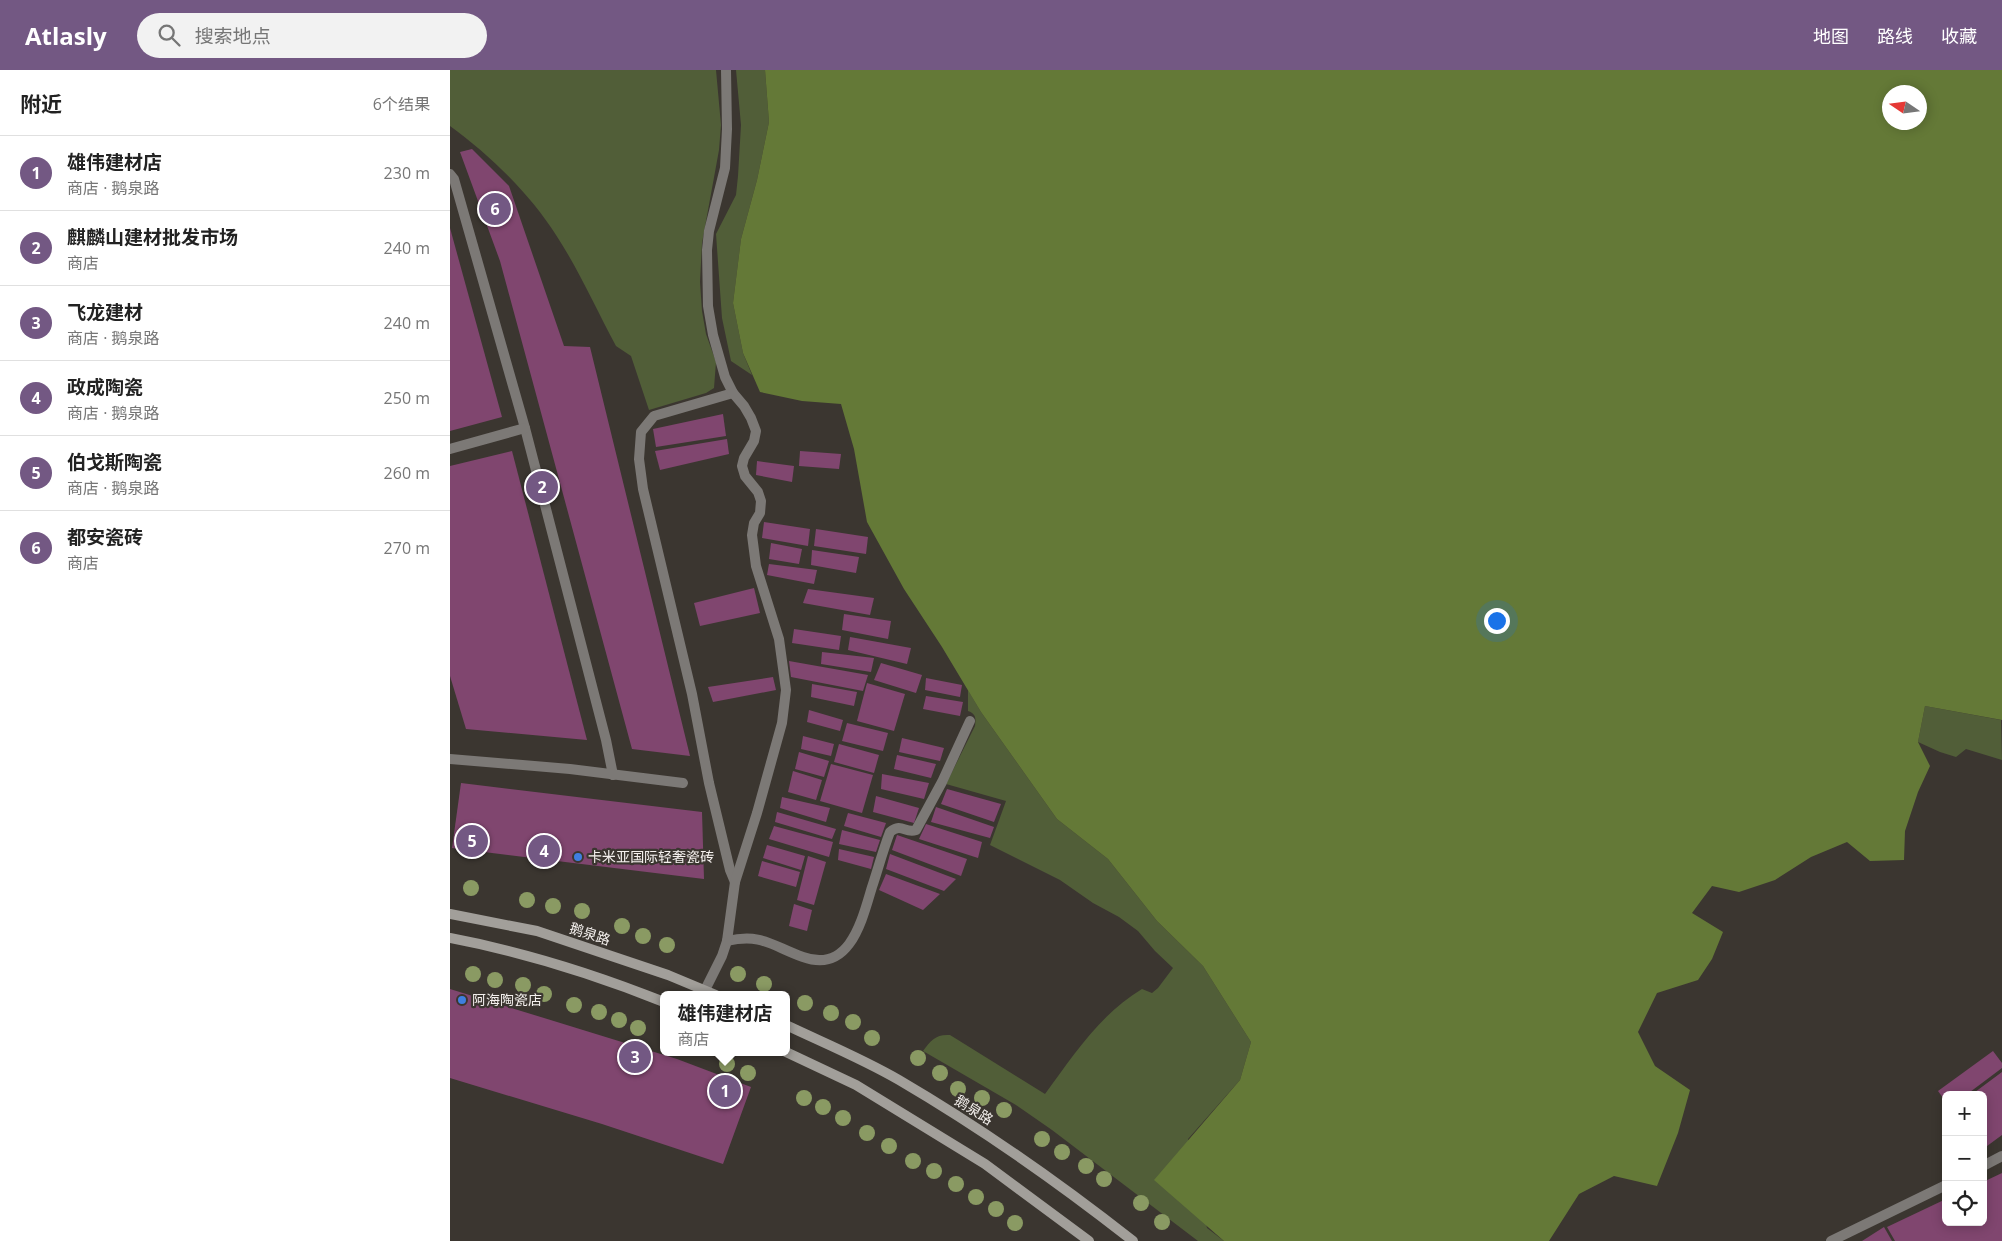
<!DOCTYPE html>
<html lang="zh">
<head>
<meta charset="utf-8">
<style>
  body { margin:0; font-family:"Open Sans","Noto Sans SC",sans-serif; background:#f2f2f2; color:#222 }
  .controls { position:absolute; right:15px; bottom:15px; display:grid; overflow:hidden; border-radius:8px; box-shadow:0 2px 12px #0003 }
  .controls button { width:45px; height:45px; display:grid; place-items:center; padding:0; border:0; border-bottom:1px solid #e0e0e0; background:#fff; color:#222; font:25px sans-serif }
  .compass { position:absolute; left:1432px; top:15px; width:45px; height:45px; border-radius:50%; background:#fff; box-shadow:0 2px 12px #0003; rotate:283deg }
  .you { position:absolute; left:1046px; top:550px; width:18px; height:18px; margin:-12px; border:4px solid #fff; border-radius:50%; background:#1a73e8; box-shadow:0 0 0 8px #1a73e833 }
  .badge { display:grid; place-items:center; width:32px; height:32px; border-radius:50%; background:#735883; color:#fff; font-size:16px; font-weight:700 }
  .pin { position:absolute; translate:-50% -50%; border:2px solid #fff; box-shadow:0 1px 5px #0006 }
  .popup { position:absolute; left:210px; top:921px; width:130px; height:65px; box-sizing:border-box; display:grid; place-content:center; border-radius:8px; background:#fff; filter:drop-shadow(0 1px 4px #0005); font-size:16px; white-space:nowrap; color:#767676 }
  .popup b { font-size:19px; color:#222 }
  .popup::after { content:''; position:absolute; left:50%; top:100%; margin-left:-10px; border:10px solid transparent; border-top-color:#fff }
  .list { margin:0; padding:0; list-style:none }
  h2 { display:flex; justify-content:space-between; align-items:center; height:65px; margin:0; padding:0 20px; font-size:21px }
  h2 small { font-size:16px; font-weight:400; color:#767676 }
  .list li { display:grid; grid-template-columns:32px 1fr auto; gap:15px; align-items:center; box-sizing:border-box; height:75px; padding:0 20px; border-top:1px solid #e0e0e0 }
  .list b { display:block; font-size:19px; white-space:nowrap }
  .list p { margin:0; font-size:16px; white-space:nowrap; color:#767676 }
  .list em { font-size:16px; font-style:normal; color:#767676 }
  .icon { flex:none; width:28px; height:28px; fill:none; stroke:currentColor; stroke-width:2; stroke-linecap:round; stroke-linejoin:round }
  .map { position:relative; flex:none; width:1552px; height:1171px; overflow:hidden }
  header { display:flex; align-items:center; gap:30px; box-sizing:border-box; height:70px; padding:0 25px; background:#735883; color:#fff }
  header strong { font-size:24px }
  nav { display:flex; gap:28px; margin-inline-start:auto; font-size:18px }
  .search { width:350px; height:45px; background:#f2f2f2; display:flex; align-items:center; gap:12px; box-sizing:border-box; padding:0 18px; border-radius:28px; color:#767676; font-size:19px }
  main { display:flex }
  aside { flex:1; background:#fff }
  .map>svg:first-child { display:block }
  .green { fill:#515e38 }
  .forest { fill:#647937; fill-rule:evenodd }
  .building { fill:#80466f }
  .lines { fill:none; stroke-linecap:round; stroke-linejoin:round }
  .service { stroke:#7c7976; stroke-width:10 }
  .secondary { stroke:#a29f9a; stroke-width:10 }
  .tree { fill:#8a9a63 }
  .shop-dot { fill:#3f7fe0; stroke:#3b3630; stroke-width:2 }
  .labels { text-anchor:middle; stroke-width:4.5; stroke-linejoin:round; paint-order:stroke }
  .poi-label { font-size:14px; fill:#f5f1ee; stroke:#3b3630; text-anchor:start }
  .street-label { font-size:14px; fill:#f5f1ee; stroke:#3b3630 }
</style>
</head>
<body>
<header>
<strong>Atlasly</strong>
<div class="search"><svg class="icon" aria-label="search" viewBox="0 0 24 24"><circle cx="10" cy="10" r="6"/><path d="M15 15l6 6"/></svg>搜索地点</div>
<nav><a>地图</a><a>路线</a><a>收藏</a></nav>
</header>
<main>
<aside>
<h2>附近<small>6个结果</small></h2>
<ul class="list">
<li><span class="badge">1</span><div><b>雄伟建材店</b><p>商店 · 鹅泉路</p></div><em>230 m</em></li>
<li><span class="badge">2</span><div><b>麒麟山建材批发市场</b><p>商店</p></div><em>240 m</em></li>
<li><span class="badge">3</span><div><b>飞龙建材</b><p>商店 · 鹅泉路</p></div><em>240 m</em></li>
<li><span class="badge">4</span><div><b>政成陶瓷</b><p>商店 · 鹅泉路</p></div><em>250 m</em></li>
<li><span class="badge">5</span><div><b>伯戈斯陶瓷</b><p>商店 · 鹅泉路</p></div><em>260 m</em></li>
<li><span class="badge">6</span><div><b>都安瓷砖</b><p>商店</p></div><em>270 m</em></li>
</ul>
</aside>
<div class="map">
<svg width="1552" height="1171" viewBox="0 0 1552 1171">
  <rect width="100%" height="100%" fill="#3b3630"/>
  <g class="green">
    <path d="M 0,0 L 266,0 L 271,55 L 269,80 L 252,173 L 250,212 L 252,241 L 256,264 L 266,292 L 264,318 L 256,323 L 199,340 L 181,286 L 166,276 C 146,239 129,200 106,165 C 80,124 40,85 0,56 Z"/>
    <path d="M 286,0 L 315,0 L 319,52 L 307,110 L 291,169 L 283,233 L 293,283 L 302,305 L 281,291 L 272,248 L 266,164 L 286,125 L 288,106 L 291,55 Z"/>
    <path d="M 518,620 L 531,642 L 607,749 L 658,789 L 707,851 L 753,896 L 801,972 L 790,1010 L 738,1069 L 757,1158 L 774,1171 L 748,1171 L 602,1060 L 566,1035 L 473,981 C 481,970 486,964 500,965 L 595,1024 C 623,986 650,944 692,919 L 702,923 L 708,918 L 723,898 L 705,881 L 688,861 L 669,847 L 643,833 L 610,810 L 540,775 L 556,731 L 496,714 L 525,656 C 526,648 526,644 518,641 Z"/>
    <path d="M 1475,636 L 1551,650 L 1552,690 L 1516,679 L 1506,687 L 1490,682 L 1468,672 Z"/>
  </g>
  <path class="forest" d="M 315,0 L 1552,0 L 1552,650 L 1475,636 L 1468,672 L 1480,696 L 1468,722 L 1455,761 L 1454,790 L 1420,791 L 1397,772 L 1361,787 L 1325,810 L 1289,822 L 1262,816 L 1242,843 L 1273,862 L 1262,889 L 1248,910 L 1207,923 L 1188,962 L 1205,996 L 1240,1020 L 1228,1063 L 1207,1116 L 1164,1106 L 1129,1124 L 1099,1171 L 774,1171 L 704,1110 L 790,1010 L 801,972 L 753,896 L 707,851 L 658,789 L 607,749 L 531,642 L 492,577 L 454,519 L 417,452 L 404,379 L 391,334 L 352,331 L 310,322 L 293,283 L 283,233 L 291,169 L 307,110 L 319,52 ZM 1440,22 L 1470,22 L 1470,52 L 1440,52 Z"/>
  <g class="building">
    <path d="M 22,79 L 59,116 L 114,276 L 140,277 L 240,686 L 182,679 L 50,191 L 10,82 Z"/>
    <path d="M 0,158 L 52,347 L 0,361 Z"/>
    <path d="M 273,344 L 276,366 L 206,377 L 203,359 Z"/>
    <path d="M 277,369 L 279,384 L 210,400 L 205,381 Z"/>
    <path d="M 62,381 L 137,670 L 16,659 L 0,606 L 0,396 Z"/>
    <path d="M 350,381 L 391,384 L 389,399 L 349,396 Z"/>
    <path d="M 307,391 L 344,396 L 342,412 L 306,405 Z"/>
    <path d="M 314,452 L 360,459 L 358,476 L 312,468 Z"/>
    <path d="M 366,459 L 418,467 L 416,484 L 364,476 Z"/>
    <path d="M 321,473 L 352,479 L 349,494 L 319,489 Z"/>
    <path d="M 362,480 L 409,487 L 406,503 L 361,495 Z"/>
    <path d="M 319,494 L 367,500 L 364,514 L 317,505 Z"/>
    <path d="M 304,518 L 310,543 L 250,556 L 244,533 Z"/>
    <path d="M 358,519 L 424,528 L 420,545 L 353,533 Z"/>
    <path d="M 394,544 L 441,551 L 438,569 L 392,560 Z"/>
    <path d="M 344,559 L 391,566 L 389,580 L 342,573 Z"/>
    <path d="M 400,567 L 461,578 L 457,594 L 398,580 Z"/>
    <path d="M 372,582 L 424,588 L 421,602 L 371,594 Z"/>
    <path d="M 339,591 L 418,605 L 413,621 L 341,607 Z"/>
    <path d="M 431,593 L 472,605 L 466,623 L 424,610 Z"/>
    <path d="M 323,607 L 326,620 L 263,632 L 258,617 Z"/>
    <path d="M 476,608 L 512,615 L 510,627 L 475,620 Z"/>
    <path d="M 417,613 L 455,624 L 444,661 L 407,651 Z"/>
    <path d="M 362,614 L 407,622 L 404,636 L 361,627 Z"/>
    <path d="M 476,626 L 513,632 L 510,646 L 473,639 Z"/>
    <path d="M 359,640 L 393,650 L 390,661 L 357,652 Z"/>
    <path d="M 397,653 L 438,663 L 433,681 L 392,671 Z"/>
    <path d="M 353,666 L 384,674 L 381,686 L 351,679 Z"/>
    <path d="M 452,668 L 494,678 L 490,691 L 449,682 Z"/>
    <path d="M 389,674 L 429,685 L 424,703 L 384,692 Z"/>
    <path d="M 349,682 L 379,691 L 374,707 L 345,699 Z"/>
    <path d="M 447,685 L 486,694 L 481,708 L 444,699 Z"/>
    <path d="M 381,694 L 423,705 L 412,743 L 370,731 Z"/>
    <path d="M 343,701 L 372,710 L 366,730 L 338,722 Z"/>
    <path d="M 432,704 L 479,713 L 474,729 L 431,719 Z"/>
    <path d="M 11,713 L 252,742 L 254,809 L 2,778 Z"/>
    <path d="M 497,719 L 551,734 L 544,752 L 491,734 Z"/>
    <path d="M 426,726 L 469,738 L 464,753 L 423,742 Z"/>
    <path d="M 332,727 L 380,738 L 376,752 L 330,738 Z"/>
    <path d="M 486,737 L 544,757 L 540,768 L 481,752 Z"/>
    <path d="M 327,742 L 386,759 L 382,769 L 325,752 Z"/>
    <path d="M 398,743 L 436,753 L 431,767 L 394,756 Z"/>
    <path d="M 476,754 L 532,772 L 528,788 L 469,769 Z"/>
    <path d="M 324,756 L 383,772 L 379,787 L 319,769 Z"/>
    <path d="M 392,760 L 430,770 L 426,782 L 389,774 Z"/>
    <path d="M 447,765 L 517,789 L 511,806 L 442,780 Z"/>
    <path d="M 317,775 L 355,786 L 351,800 L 313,788 Z"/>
    <path d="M 389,779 L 424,787 L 421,799 L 388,790 Z"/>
    <path d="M 440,784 L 506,809 L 494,821 L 436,799 Z"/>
    <path d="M 358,786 L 376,792 L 364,835 L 347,830 Z"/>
    <path d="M 312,791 L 350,802 L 346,817 L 308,806 Z"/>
    <path d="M 436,804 L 490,824 L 473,840 L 429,820 Z"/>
    <path d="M 344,834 L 362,840 L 357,861 L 339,856 Z"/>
    <path d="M 0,919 L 227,989 L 301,1017 L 273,1094 L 152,1054 L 0,1008 Z"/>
    <path d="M 1543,981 L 1552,993 L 1552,998 L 1516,1025 L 1496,1025 L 1496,1032 L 1488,1021 Z"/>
    <path d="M 1552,1002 L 1552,1065 L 1533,1079 L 1533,1025 L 1521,1025 Z"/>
    <path d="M 1552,1103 L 1552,1171 L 1445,1171 L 1437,1157 L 1496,1129 L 1496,1152 L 1533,1152 L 1533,1112 Z"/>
    <path d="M 1434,1157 L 1442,1171 L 1412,1171 Z"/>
  </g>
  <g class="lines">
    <g class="service">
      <path d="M 0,104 L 4,109 L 75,358 L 156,670 L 163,705"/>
      <path d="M 283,323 L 204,346 L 191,362 L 189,389 L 193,419 L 242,624 L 259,713 L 280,800 L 285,812"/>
      <path d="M 0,379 L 75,358"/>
      <path d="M 0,689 L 120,699 L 233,713"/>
      <path d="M 277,871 C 312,863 322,876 353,887 C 400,904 412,850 422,817 C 428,799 433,780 440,762 C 452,752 455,764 466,760 L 492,712 L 520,651"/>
      <path d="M 255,920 L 272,886 L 277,871 L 285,812 L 307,743 L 332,653 L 336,620 L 329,569 L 306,496 L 302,465 L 304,453 L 310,443 L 311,431 L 308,422 L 295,406 L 292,396 L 294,388 L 304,371 L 306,361 L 301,348 L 294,336 L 283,323 L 275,307 L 263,265 L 258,236 L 257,180 L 259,161 L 275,98 L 277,59 L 276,0"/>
      <path d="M 1533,1096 L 1552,1086"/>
      <path d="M 1381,1171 L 1496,1115"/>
    </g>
    <g class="secondary">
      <path d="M 0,844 L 87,861 L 218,905 L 266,925"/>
      <path d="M 0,868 C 74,882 144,904 214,932"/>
      <path d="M 336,955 C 374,973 413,989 449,1010 C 531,1058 608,1112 683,1171"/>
      <path d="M 336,982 L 406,1015 L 535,1094 L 639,1171"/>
    </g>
  </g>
  <g class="tree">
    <circle cx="21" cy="818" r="8"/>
    <circle cx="77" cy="830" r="8"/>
    <circle cx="103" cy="836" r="8"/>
    <circle cx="132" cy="841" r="8"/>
    <circle cx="172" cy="856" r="8"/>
    <circle cx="193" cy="866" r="8"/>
    <circle cx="217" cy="875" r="8"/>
    <circle cx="23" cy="904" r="8"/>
    <circle cx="288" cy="904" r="8"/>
    <circle cx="45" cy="910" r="8"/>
    <circle cx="314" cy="914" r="8"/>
    <circle cx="73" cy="915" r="8"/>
    <circle cx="94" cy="924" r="8"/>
    <circle cx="355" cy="933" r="8"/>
    <circle cx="124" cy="935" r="8"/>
    <circle cx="149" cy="942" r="8"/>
    <circle cx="381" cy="943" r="8"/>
    <circle cx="169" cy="950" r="8"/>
    <circle cx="403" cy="952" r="8"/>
    <circle cx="188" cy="958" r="8"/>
    <circle cx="422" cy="968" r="8"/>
    <circle cx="468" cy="988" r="8"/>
    <circle cx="277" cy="994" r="8"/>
    <circle cx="298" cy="1003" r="8"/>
    <circle cx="490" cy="1003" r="8"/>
    <circle cx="508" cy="1019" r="8"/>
    <circle cx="354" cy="1028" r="8"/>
    <circle cx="532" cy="1028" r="8"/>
    <circle cx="373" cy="1037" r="8"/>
    <circle cx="554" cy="1040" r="8"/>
    <circle cx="393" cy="1048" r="8"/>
    <circle cx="417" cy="1063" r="8"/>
    <circle cx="592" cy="1069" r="8"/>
    <circle cx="439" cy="1076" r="8"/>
    <circle cx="612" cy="1082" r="8"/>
    <circle cx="463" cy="1091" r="8"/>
    <circle cx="636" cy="1096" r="8"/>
    <circle cx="484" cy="1101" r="8"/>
    <circle cx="654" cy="1109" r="8"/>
    <circle cx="506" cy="1114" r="8"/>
    <circle cx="526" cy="1127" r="8"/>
    <circle cx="691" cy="1133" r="8"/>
    <circle cx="546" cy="1139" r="8"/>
    <circle cx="712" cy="1152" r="8"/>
    <circle cx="565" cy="1153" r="8"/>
  </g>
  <g class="shop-dot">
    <circle cx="128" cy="787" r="5"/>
    <circle cx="12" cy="930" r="5"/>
  </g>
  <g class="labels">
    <g class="poi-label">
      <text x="138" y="792">卡米亚国际轻奢瓷砖</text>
      <text x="22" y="935">阿海陶瓷店</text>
    </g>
    <g class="street-label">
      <text transform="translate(140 864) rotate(18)" y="5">鹅泉路</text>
      <text transform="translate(524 1040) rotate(32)" y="5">鹅泉路</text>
    </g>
  </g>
</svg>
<div class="controls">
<button>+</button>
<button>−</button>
<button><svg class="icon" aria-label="locate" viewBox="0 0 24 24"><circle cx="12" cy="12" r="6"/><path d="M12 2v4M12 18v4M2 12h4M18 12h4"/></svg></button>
</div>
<svg class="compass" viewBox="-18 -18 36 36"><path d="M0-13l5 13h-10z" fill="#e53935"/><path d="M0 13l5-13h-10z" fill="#767676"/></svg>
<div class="you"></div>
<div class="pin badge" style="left:275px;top:1021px">1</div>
<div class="popup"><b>雄伟建材店</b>商店</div>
<div class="pin badge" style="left:92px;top:417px">2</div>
<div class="pin badge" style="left:185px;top:987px">3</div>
<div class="pin badge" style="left:94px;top:781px">4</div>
<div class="pin badge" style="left:22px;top:771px">5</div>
<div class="pin badge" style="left:45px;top:139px">6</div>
</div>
</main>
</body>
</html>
